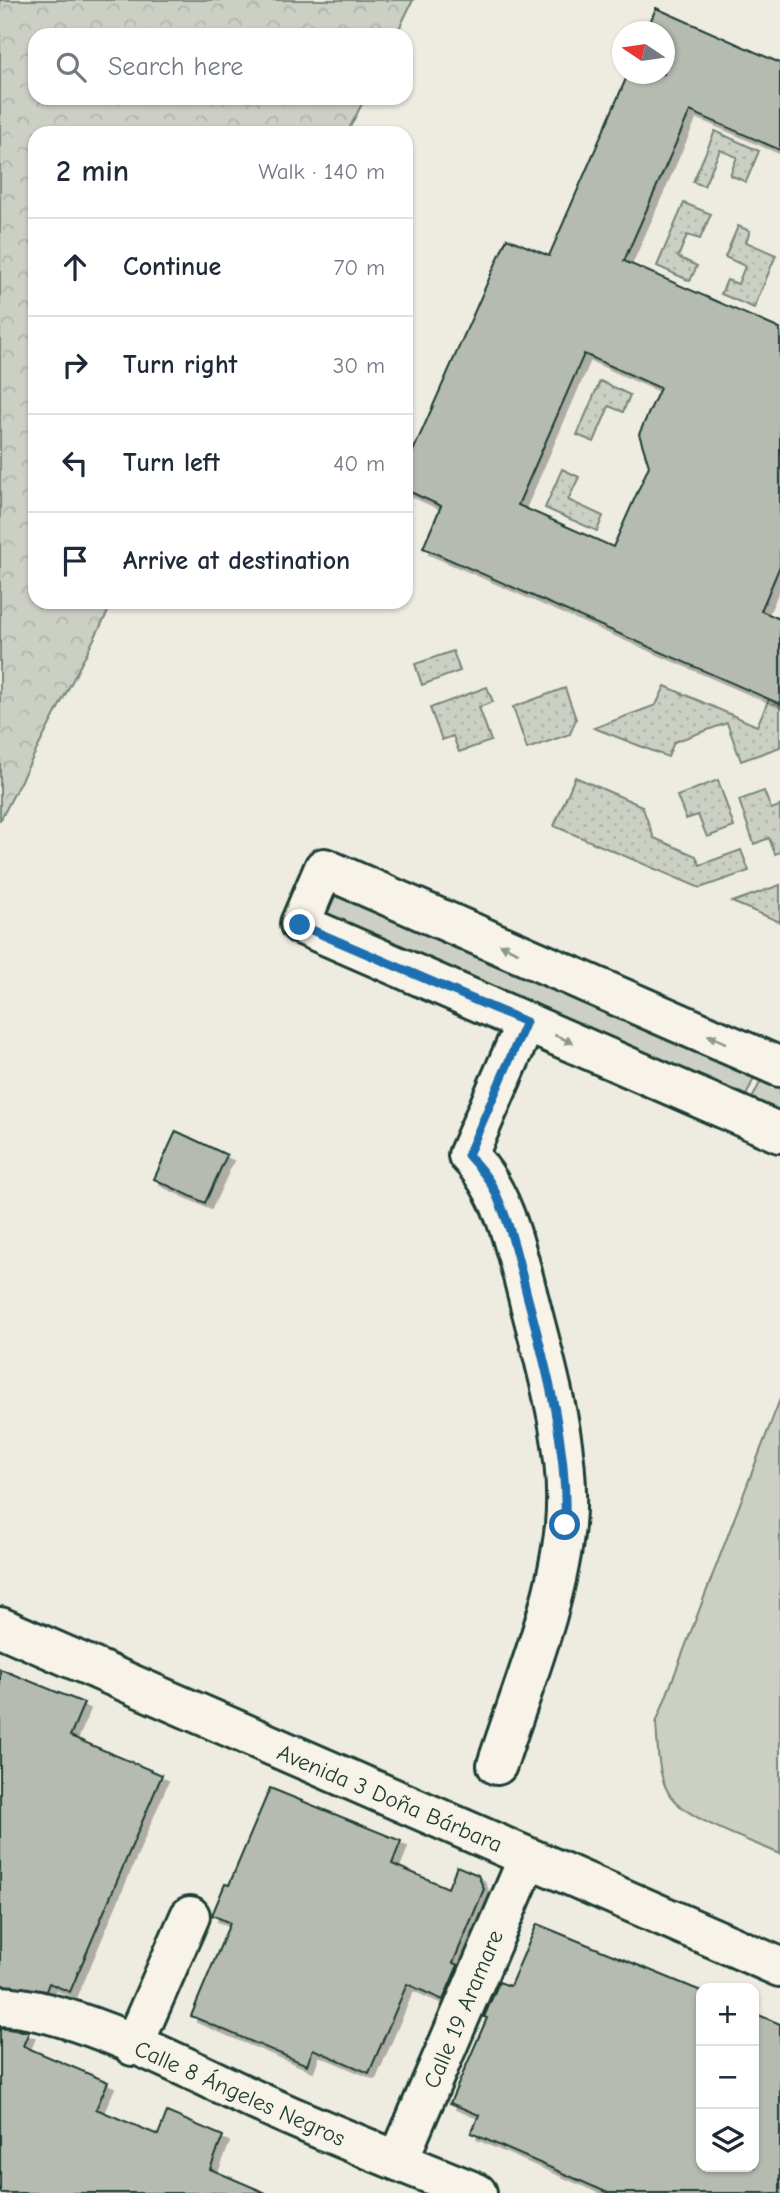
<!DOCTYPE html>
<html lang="en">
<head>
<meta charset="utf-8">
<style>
  body { margin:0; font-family:"Comic Neue",sans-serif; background:#f2f2f3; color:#1f2937 }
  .controls { position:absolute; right:21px; bottom:21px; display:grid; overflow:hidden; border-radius:14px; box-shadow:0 2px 5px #0004 }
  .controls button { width:63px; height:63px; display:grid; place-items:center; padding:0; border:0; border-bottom:2px solid #e0e1e3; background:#fff; color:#1f2937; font:35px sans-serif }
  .compass { position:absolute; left:612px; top:21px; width:63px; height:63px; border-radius:50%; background:#fff; box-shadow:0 2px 5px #0004; rotate:283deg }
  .stop { position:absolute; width:21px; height:21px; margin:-16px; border:5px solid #1f6fb2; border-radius:50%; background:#fff }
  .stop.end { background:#1f6fb2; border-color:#fff; box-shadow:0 2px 7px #0008 }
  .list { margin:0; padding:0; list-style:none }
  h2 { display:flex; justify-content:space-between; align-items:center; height:91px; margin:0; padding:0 28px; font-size:30px }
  h2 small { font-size:23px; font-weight:400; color:#747a83 }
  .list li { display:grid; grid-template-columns:46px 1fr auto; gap:21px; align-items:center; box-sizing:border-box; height:98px; padding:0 28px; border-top:2px solid #e0e1e3 }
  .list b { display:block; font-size:26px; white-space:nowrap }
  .list em { font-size:23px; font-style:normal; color:#747a83 }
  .icon { flex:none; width:38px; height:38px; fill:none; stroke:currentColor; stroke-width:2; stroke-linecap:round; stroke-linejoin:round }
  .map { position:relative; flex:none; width:780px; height:2193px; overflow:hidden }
  .search { position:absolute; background:#fff; box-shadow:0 2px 5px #0004; left:28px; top:28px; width:385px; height:77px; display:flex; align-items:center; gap:18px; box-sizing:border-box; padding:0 24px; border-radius:21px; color:#747a83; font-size:26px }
  .panel { position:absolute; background:#fff; box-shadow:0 2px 5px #0004; left:28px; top:126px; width:385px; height:483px; border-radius:21px }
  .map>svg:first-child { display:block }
  .grass { fill:#cccfc4; stroke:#76867c; stroke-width:2 }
  .forest { fill:url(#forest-crowns); stroke:#76867c; stroke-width:2 }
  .garden { fill:url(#garden-dots); stroke:#76867c; stroke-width:2 }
  .building { fill:#b5bbb0; stroke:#1f3d34; stroke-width:2; fill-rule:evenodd; filter:url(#shadow) }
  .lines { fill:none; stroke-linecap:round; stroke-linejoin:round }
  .minor-casing { stroke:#1f3d34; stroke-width:44 }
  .minor { stroke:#f7f3e8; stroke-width:38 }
  .oneway { fill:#8b988e }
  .route { stroke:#1f6fb2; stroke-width:9 }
  .labels { text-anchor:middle; stroke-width:7; stroke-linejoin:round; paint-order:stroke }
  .street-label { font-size:23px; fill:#1f3d34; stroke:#f7f3e8 }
</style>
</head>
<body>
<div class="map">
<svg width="780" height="2193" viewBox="0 0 780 2193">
  <defs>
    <pattern id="forest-crowns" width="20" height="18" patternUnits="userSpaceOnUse" patternTransform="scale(1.75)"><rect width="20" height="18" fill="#cccfc4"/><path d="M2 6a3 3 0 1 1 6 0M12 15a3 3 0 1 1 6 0" fill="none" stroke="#afb3a9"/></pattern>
    <pattern id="garden-dots" width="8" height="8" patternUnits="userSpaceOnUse" patternTransform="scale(1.75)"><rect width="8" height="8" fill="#cccfc4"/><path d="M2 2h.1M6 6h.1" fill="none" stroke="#afb3a9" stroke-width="1.8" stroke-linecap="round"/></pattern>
    <filter id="shadow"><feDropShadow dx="6" dy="6" stdDeviation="0" flood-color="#0004"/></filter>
  </defs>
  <rect width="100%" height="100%" fill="#eeece1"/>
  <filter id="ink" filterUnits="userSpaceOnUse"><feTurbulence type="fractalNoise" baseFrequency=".0143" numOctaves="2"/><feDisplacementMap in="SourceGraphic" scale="14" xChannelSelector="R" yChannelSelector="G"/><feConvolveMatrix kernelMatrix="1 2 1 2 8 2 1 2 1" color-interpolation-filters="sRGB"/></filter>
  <g filter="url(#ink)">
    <g class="grass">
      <path d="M 326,871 L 761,1062 L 739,1112 L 304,923 Z"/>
      <path d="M 768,1065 L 780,1071 L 780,1129 L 745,1114 Z"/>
      <path d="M 780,1399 L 780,1854 C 752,1841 682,1819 668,1792 C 657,1772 658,1746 656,1723 Z"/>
    </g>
    <path class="forest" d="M 0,0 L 413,0 L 396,35 L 35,35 L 35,98 L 365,98 L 347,133 L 35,133 L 35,602 L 113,602 L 0,821 Z"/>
    <g class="garden">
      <path d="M 715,131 L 759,151 L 746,182 L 730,175 L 737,157 L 720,150 L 704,186 L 693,182 Z"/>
      <path d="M 684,203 L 711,214 L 700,239 L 687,235 L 678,257 L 697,266 L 690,281 L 657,266 Z"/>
      <path d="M 738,226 L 750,231 L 746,242 L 776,255 L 754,308 L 721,294 L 727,280 L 738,284 L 745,266 L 725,257 Z"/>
      <path d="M 600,381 L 630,395 L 623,412 L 609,406 L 594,442 L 577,435 Z"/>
      <path d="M 562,469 L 579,477 L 568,500 L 603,516 L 597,531 L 545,508 Z"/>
      <path d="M 453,651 L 460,671 L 422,685 L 415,664 Z"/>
      <path d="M 665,686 L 757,726 L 769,699 L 780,704 L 780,747 L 741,761 L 727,723 L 674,742 L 668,757 L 594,728 L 656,705 Z"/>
      <path d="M 487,687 L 493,702 L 479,707 L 491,741 L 459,752 L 453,736 L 442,740 L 430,708 Z"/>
      <path d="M 565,688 L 576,719 L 570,734 L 527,749 L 513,707 Z"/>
      <path d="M 575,777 L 642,806 L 654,838 L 696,856 L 700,865 L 741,850 L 749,871 L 700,888 L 554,826 Z"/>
      <path d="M 718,780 L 734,827 L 707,837 L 698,815 L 686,819 L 677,796 Z"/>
      <path d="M 764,791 L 771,809 L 780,806 L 780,852 L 775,854 L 769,838 L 754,844 L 739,800 Z"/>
      <path d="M 780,885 L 780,922 L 732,902 Z"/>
    </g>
    <g class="building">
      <path d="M 656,8 L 780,63 L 780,150 L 690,111 L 624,261 L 780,329 L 780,566 L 761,611 L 780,619 L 780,704 L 423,548 L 441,506 L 406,490 L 406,467 L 507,238 L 549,256 L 628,74 L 664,74 L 664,32 L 646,32 ZM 584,354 L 660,388 L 639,434 L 649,466 L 613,547 L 518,505 Z"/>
      <path d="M 176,1131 L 227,1155 L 205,1203 L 154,1179 Z"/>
      <path d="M 0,1669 L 84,1703 L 70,1736 L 162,1775 L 70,1992 L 49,1983 L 46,1991 L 0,1985 Z"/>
      <path d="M 270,1788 L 401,1841 L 392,1864 L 448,1888 L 457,1866 L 478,1875 L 484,1889 L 453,1963 L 458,1965 L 443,2000 L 407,1984 L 369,2073 L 313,2049 L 307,2065 L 191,2016 L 230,1923 L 212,1915 L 225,1884 L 229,1885 Z"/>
      <path d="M 537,1924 L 701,1991 L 701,2167 L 754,2167 L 754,2013 L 780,2024 L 780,2193 L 608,2193 L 471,2133 L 479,2115 L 450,2103 L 487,2018 L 484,2017 L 499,1982 L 510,1986 Z"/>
      <path d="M 0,2028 L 29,2032 L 23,2046 L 108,2082 L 96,2109 L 158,2135 L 167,2112 L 223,2136 L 210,2169 L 266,2193 L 0,2193 Z"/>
    </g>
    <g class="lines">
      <g class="minor-casing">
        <g id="minor">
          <path d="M 780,1067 L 324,868 L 300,924 L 780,1133"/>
          <path d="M 0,1627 L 780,1967"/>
          <path d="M 497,1765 C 522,1688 557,1606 565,1525 C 572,1451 547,1371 529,1300 C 516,1250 505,1193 468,1155 L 526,1022"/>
          <path d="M 0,2006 C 79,2008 204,2078 279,2111 C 344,2140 411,2166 477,2193"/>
          <path d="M 133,2046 L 190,1916"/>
          <path d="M 398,2161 L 528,1858"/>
        </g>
      </g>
      <use href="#minor" class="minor"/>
    </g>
    <defs><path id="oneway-solid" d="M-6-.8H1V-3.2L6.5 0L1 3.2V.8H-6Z" transform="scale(1.75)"/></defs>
    <g class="oneway">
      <use href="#oneway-solid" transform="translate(509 948) rotate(-156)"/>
      <use href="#oneway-solid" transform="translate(564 1039) rotate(23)"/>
      <use href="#oneway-solid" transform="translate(717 1039) rotate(-156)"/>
    </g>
  </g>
  <g class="lines" filter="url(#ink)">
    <path class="route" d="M 300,925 L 526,1022 L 468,1155 C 476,1164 485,1173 491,1184 C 509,1217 518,1259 527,1295 C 547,1370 568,1447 565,1525"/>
  </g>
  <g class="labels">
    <g class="street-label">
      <text transform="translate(390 1798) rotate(23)" y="8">Avenida 3 Doña Bárbara</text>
      <text transform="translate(463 2009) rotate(-67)" y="8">Calle 19 Aramare</text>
      <text transform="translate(240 2093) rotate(24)" y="8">Calle 8 Ángeles Negros</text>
    </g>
  </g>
</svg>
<div class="controls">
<button>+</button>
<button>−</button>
<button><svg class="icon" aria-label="layers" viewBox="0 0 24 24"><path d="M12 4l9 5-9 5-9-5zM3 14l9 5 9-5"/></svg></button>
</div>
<svg class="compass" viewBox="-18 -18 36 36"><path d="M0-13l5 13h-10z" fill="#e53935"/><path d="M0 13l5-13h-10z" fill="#747a83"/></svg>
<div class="stop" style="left:565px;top:1525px"></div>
<div class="stop end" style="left:300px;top:925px"></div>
<div class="search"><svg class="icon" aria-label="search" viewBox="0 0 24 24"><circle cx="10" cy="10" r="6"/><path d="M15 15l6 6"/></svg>Search here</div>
<section class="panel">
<h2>2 min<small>Walk · 140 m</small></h2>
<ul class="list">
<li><svg class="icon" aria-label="ahead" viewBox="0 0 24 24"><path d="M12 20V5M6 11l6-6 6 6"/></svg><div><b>Continue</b></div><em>70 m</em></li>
<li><svg class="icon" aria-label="right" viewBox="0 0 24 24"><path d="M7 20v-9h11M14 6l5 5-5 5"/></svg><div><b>Turn right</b></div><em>30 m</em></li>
<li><svg class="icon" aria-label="left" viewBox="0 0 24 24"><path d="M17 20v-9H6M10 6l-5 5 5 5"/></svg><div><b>Turn left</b></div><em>40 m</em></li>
<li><svg class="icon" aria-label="arrive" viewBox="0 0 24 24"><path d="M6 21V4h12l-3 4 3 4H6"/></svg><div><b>Arrive at destination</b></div></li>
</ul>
</section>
</div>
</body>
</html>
